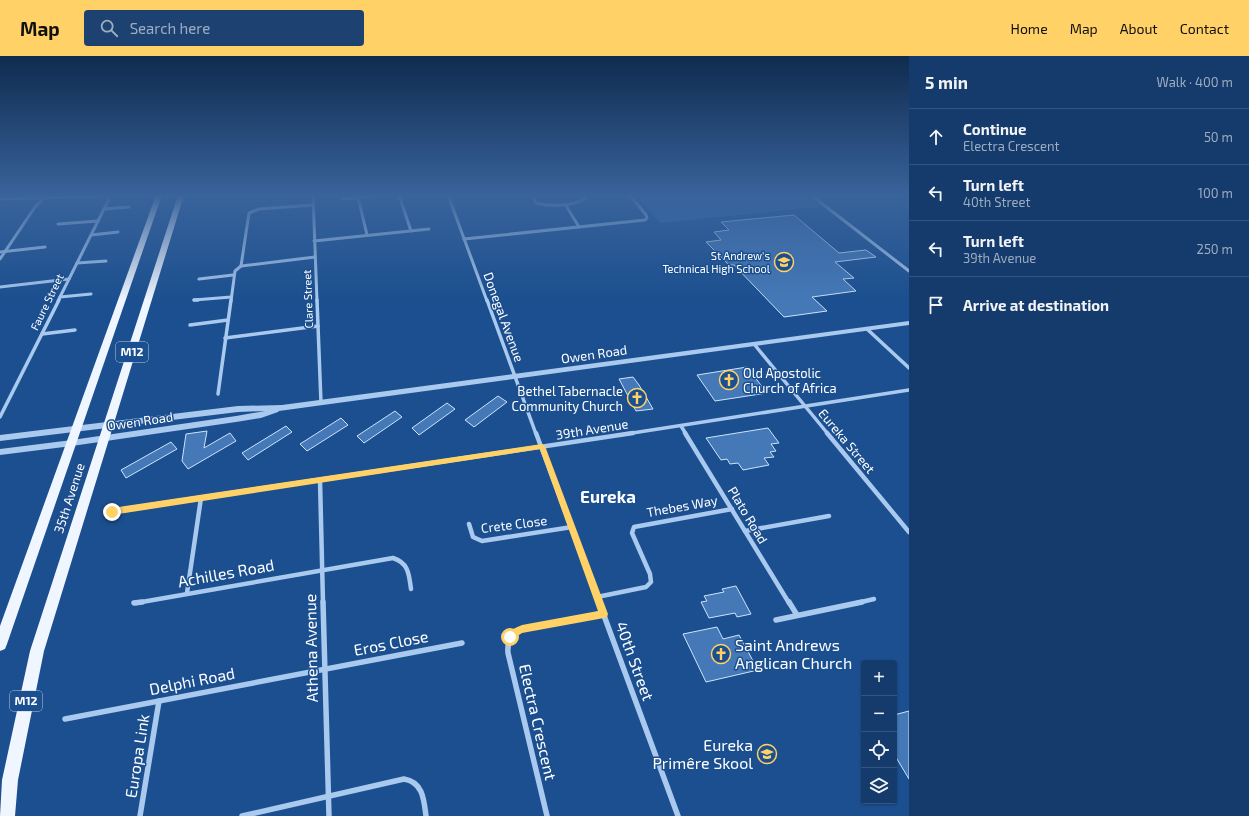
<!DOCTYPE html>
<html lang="en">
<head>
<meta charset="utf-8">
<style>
  body { margin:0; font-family:"Exo 2",sans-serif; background:#1d4271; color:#f1f3f6 }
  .controls { position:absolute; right:12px; bottom:12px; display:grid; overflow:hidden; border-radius:4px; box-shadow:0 1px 3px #0004 }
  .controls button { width:36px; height:36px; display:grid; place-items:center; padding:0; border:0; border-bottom:1px solid #33557e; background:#143b6b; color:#f1f3f6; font:20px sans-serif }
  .stop { position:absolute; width:12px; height:12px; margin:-9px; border:3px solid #ffd166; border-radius:50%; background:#fff }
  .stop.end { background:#ffd166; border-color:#fff; box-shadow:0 1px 4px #0008 }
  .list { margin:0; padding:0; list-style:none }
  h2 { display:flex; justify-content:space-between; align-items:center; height:52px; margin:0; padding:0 16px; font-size:17px }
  h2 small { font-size:13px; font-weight:400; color:#9dadc1 }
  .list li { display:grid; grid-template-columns:26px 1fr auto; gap:12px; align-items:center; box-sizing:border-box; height:56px; padding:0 16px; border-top:1px solid #33557e }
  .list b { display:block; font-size:15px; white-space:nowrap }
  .list p { margin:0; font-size:13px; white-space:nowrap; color:#9dadc1 }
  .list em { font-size:13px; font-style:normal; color:#9dadc1 }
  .icon { flex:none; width:22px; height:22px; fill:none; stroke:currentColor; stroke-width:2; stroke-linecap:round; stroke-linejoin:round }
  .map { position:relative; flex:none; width:909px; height:760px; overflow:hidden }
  header { display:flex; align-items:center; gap:24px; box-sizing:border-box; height:56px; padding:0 20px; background:#ffd166; color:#111 }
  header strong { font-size:19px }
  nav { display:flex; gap:22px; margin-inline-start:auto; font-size:14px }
  .search { width:280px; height:36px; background:#1d4271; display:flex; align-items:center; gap:10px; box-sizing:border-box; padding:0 14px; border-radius:4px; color:#9dadc1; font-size:15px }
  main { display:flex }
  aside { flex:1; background:#143b6b }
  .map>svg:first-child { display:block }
  .green { fill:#2e69ad }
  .building { fill:#4478b7; stroke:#cfe3fa }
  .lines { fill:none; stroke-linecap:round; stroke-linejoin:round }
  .minor-far3 { stroke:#a9c9ee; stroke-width:3 }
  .minor-far2 { stroke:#a9c9ee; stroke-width:3.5 }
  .minor-far1 { stroke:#a9c9ee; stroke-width:4.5 }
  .minor { stroke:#a9c9ee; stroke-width:5.5 }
  .tertiary { fill:#a9c9ee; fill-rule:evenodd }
  .primary { fill:#f0f6ff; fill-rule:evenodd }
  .route { fill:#ffd166 }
  .labels { text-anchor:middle; stroke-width:3; stroke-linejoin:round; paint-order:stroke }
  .far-poi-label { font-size:11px; fill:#fff; stroke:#1b4f8f; text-anchor:end }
  .far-street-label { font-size:11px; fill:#fff; stroke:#1b4f8f }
  .shield { fill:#1b4f8f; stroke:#bbcadd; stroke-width:1 }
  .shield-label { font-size:12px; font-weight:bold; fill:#fff }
  .street-label { font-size:13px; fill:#fff; stroke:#1b4f8f }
  .poi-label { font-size:13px; fill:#fff; stroke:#1b4f8f; text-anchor:start }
  .near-street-label { font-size:16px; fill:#fff; stroke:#1b4f8f }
  .near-poi-label { font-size:16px; fill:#fff; stroke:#1b4f8f; text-anchor:start }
  .district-label { font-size:17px; font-weight:bold; fill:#fff; stroke:#1b4f8f }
</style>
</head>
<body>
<header>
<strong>Map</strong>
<div class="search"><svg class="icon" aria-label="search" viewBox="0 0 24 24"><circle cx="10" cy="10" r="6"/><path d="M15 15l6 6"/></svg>Search here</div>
<nav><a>Home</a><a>Map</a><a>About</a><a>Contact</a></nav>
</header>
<main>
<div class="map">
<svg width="909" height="760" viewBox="0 0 909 760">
  <rect width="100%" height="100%" fill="#1b4f8f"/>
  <path class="green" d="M 636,139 L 805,139 L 820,151 L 660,167 Z"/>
  <g class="building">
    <path d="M 794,159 L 839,197 L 866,194 L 876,201 L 835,206 L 854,222 L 843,223 L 856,235 L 812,241 L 827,255 L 784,261 L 734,209 L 729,209 L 706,186 L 721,184 L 714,176 L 729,174 L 721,166 Z"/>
    <path d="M 747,311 L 767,337 L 715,345 L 697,319 Z"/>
    <path d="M 633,321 L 639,329 L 653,353 L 636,355 L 619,323 Z"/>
    <path d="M 498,340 L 507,346 L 474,371 L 465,364 Z"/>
    <path d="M 447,347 L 455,353 L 419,379 L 412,372 Z"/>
    <path d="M 395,355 L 402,361 L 364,387 L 357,380 Z"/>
    <path d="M 341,362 L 348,369 L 307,395 L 300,388 Z"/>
    <path d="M 286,370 L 292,376 L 248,404 L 242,397 Z"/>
    <path d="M 768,372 L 779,387 L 771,388 L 776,395 L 770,396 L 774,401 L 764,402 L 769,409 L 743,414 L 738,407 L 730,408 L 727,403 L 721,404 L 706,382 Z"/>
    <path d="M 207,375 L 204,392 L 230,377 L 236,385 L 188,413 L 182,405 L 186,378 Z"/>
    <path d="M 171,386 L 177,393 L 126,422 L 121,414 Z"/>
    <path d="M 736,530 L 751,558 L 737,561 L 735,557 L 709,562 L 701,546 L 707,545 L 704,540 L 724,536 L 722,533 Z"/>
    <path d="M 717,571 L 723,583 L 739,579 L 758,614 L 706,626 L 683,578 Z"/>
    <path d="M 909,655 L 909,723 L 894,698 L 894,659 Z"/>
  </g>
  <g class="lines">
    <g class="minor-far3">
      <path d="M 222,139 L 224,139"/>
      <path d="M 313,139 L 317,245"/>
      <path d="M 399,139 L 411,175"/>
      <path d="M 448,139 L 487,245"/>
      <path d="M 532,139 L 536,147 C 551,151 571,150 585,143 L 584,139"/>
      <path d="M 811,139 L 909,215"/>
      <path d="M 358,141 L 367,179"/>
      <path d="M 0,143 L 111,140"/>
      <path d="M 343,143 L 383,139"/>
      <path d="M 565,148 L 579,171"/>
      <path d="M 104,153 L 129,151"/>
      <path d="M 58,168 L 98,165"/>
      <path d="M 91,179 L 118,176"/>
      <path d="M 464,183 L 645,164 L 647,162 L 646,159 L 630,139"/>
      <path d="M 314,185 L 429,173"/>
      <path d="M 0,196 L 45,191"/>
      <path d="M 0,203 L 35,151 L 47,139"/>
      <path d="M 77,207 L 106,205"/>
      <path d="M 241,210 L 249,157 L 259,153 L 313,149"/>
      <path d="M 199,223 L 233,219"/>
      <path d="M 0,231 L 69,223"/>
      <path d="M 60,241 L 91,238"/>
      <path d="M 194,244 L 231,241"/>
      <path d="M 58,245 L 111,139"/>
      <path d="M 231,245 L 235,215 L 241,210 L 315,201"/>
    </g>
    <g class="minor-far2">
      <path d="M 194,244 L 198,244"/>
      <path d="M 317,244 L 321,347"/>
      <path d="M 487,244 L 536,378"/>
      <path d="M 190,269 L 228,264"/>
      <path d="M 867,273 L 909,312"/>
      <path d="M 42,278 L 75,274"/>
      <path d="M 225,282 L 318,270"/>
      <path d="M 754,288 L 828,378"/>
      <path d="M 218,338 L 231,244"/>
      <path d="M 0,361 L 59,244"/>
      <path d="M 681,370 L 686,378"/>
      <path d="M 626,378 L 909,334"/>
    </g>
    <g class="minor-far1">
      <path d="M 536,377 L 599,547"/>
      <path d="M 685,377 L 789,547"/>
      <path d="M 827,377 L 909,476"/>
      <path d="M 320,424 L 323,547"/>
      <path d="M 111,455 L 633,377"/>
      <path d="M 469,468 L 473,481 L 482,485 L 572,471"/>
      <path d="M 745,475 L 829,460"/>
      <path d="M 187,537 L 201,442"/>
      <path d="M 597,541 L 646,531 L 651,526 L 650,518 L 632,477 L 634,471 L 732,453"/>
      <path d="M 136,547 L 393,502 C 409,507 409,519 411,533"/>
      <path d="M 857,547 L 874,543"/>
    </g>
    <g class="minor">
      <path d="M 323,546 L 329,760"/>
      <path d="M 599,546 L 678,760"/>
      <path d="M 789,546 L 797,559"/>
      <path d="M 134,547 L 142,546"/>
      <path d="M 776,564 L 862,546"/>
      <path d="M 65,663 L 462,587"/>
      <path d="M 140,760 L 159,645"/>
      <path d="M 242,760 L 404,723 C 423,726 424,744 426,760"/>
      <path d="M 547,760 L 508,597 C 507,585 511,578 522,573 L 604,558"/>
    </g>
    <path class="tertiary" d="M 909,265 L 909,269 L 279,355 L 278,356 L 261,362 L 236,366 L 72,390 L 0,399 L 0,393 L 72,384 L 236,360 L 265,355 L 238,356 L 0,385 L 0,379 L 238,350 L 282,349 Z"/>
    <g class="primary">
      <path d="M 156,139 L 162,139 L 7,588 L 5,593 L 0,595 L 0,570 Z"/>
      <path d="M 178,139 L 184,139 L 44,595 L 18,724 L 15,760 L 0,760 L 2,724 L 30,595 Z"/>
    </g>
  </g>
  <linearGradient id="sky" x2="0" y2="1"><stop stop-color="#0f2b4f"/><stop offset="0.57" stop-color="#39639b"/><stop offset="1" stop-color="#39639b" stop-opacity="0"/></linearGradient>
  <rect width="909" height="245" fill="url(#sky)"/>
  <path class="route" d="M 542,388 L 545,390 L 608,558 L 607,561 L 604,562 L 522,577 L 510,585 L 507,584 L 506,581 C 509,574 515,572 522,569 L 598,555 L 540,393 L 112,459 L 108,456 L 112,452 Z"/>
  <defs>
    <g id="school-ring" transform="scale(1)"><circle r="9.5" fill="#1b4f8f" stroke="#ffd166" stroke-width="1.5"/><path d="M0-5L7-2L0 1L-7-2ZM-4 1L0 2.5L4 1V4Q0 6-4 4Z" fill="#ffd166"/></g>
    <g id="church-ring" transform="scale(1)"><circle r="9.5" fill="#1b4f8f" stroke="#ffd166" stroke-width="1.5"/><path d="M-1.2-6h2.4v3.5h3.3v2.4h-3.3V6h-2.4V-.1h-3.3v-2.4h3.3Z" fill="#ffd166"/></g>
  </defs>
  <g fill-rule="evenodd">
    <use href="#school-ring" x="784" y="206"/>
    <use href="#church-ring" x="729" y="324"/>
    <use href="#church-ring" x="637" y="342"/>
    <use href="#church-ring" x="721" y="598"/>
    <use href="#school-ring" x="767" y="698"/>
  </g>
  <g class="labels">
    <g class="far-poi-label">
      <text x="770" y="204">St Andrew's<tspan x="770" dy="13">Technical High School</tspan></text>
    </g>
    <g class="far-street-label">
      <text transform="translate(308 243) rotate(-92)" y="4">Clare Street</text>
      <text transform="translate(47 246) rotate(-64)" y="4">Faure Street</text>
    </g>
    <g class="shield">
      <rect x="116" y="286" width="32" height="20" rx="3"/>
      <rect x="10" y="635" width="32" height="20" rx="3"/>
    </g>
    <g class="shield-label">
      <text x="132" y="300">M12</text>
      <text x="26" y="649">M12</text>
    </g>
    <g class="street-label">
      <text transform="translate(504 261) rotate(70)" y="5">Donegal Avenue</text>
      <text transform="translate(594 298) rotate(-8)" y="5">Owen Road</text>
      <text transform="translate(140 365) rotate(-8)" y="5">Owen Road</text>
      <text transform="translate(592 373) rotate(-9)" y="5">39th Avenue</text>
      <text transform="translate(847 385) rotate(50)" y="5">Eureka Street</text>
      <text transform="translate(69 442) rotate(-72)" y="5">35th Avenue</text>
      <text transform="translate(682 450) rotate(-10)" y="5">Thebes Way</text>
      <text transform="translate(748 459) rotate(59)" y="5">Plato Road</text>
      <text transform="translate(514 468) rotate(-7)" y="5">Crete Close</text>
    </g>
    <g class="poi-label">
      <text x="743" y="322">Old Apostolic<tspan x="743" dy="15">Church of Africa</tspan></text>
      <text x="623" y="340" text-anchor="end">Bethel Tabernacle<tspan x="623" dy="15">Community Church</tspan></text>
    </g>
    <g class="near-street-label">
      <text transform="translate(226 517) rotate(-10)" y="6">Achilles Road</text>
      <text transform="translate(391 587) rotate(-11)" y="6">Eros Close</text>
      <text transform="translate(311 592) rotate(-91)" y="6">Athena Avenue</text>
      <text transform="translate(635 605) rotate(70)" y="6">40th Street</text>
      <text transform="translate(192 625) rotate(-11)" y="6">Delphi Road</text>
      <text transform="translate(538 666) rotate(77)" y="6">Electra Crescent</text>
      <text transform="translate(137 700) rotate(-81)" y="6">Europa Link</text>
    </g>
    <g class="near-poi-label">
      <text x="735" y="595">Saint Andrews<tspan x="735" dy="18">Anglican Church</tspan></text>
      <text x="753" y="695" text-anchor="end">Eureka<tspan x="753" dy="18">Primêre Skool</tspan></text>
    </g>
    <g class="district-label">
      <text x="608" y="447">Eureka</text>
    </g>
  </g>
</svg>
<div class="controls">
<button>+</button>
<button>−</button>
<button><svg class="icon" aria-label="locate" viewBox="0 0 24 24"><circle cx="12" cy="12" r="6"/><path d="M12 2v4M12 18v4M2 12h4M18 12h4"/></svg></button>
<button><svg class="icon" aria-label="layers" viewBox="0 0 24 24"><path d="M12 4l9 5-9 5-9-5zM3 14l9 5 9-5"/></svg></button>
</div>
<div class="stop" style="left:510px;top:581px"></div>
<div class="stop end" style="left:112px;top:456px"></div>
</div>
<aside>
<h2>5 min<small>Walk · 400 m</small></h2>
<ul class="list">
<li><svg class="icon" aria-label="ahead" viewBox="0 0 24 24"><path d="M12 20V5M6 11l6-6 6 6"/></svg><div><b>Continue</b><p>Electra Crescent</p></div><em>50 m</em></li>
<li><svg class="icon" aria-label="left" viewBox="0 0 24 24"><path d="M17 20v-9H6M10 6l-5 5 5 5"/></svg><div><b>Turn left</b><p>40th Street</p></div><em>100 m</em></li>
<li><svg class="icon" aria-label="left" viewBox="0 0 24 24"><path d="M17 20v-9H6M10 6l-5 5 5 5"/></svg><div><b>Turn left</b><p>39th Avenue</p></div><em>250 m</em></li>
<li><svg class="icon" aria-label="arrive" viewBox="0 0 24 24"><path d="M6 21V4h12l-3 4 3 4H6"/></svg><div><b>Arrive at destination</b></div></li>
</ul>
</aside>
</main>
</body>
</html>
